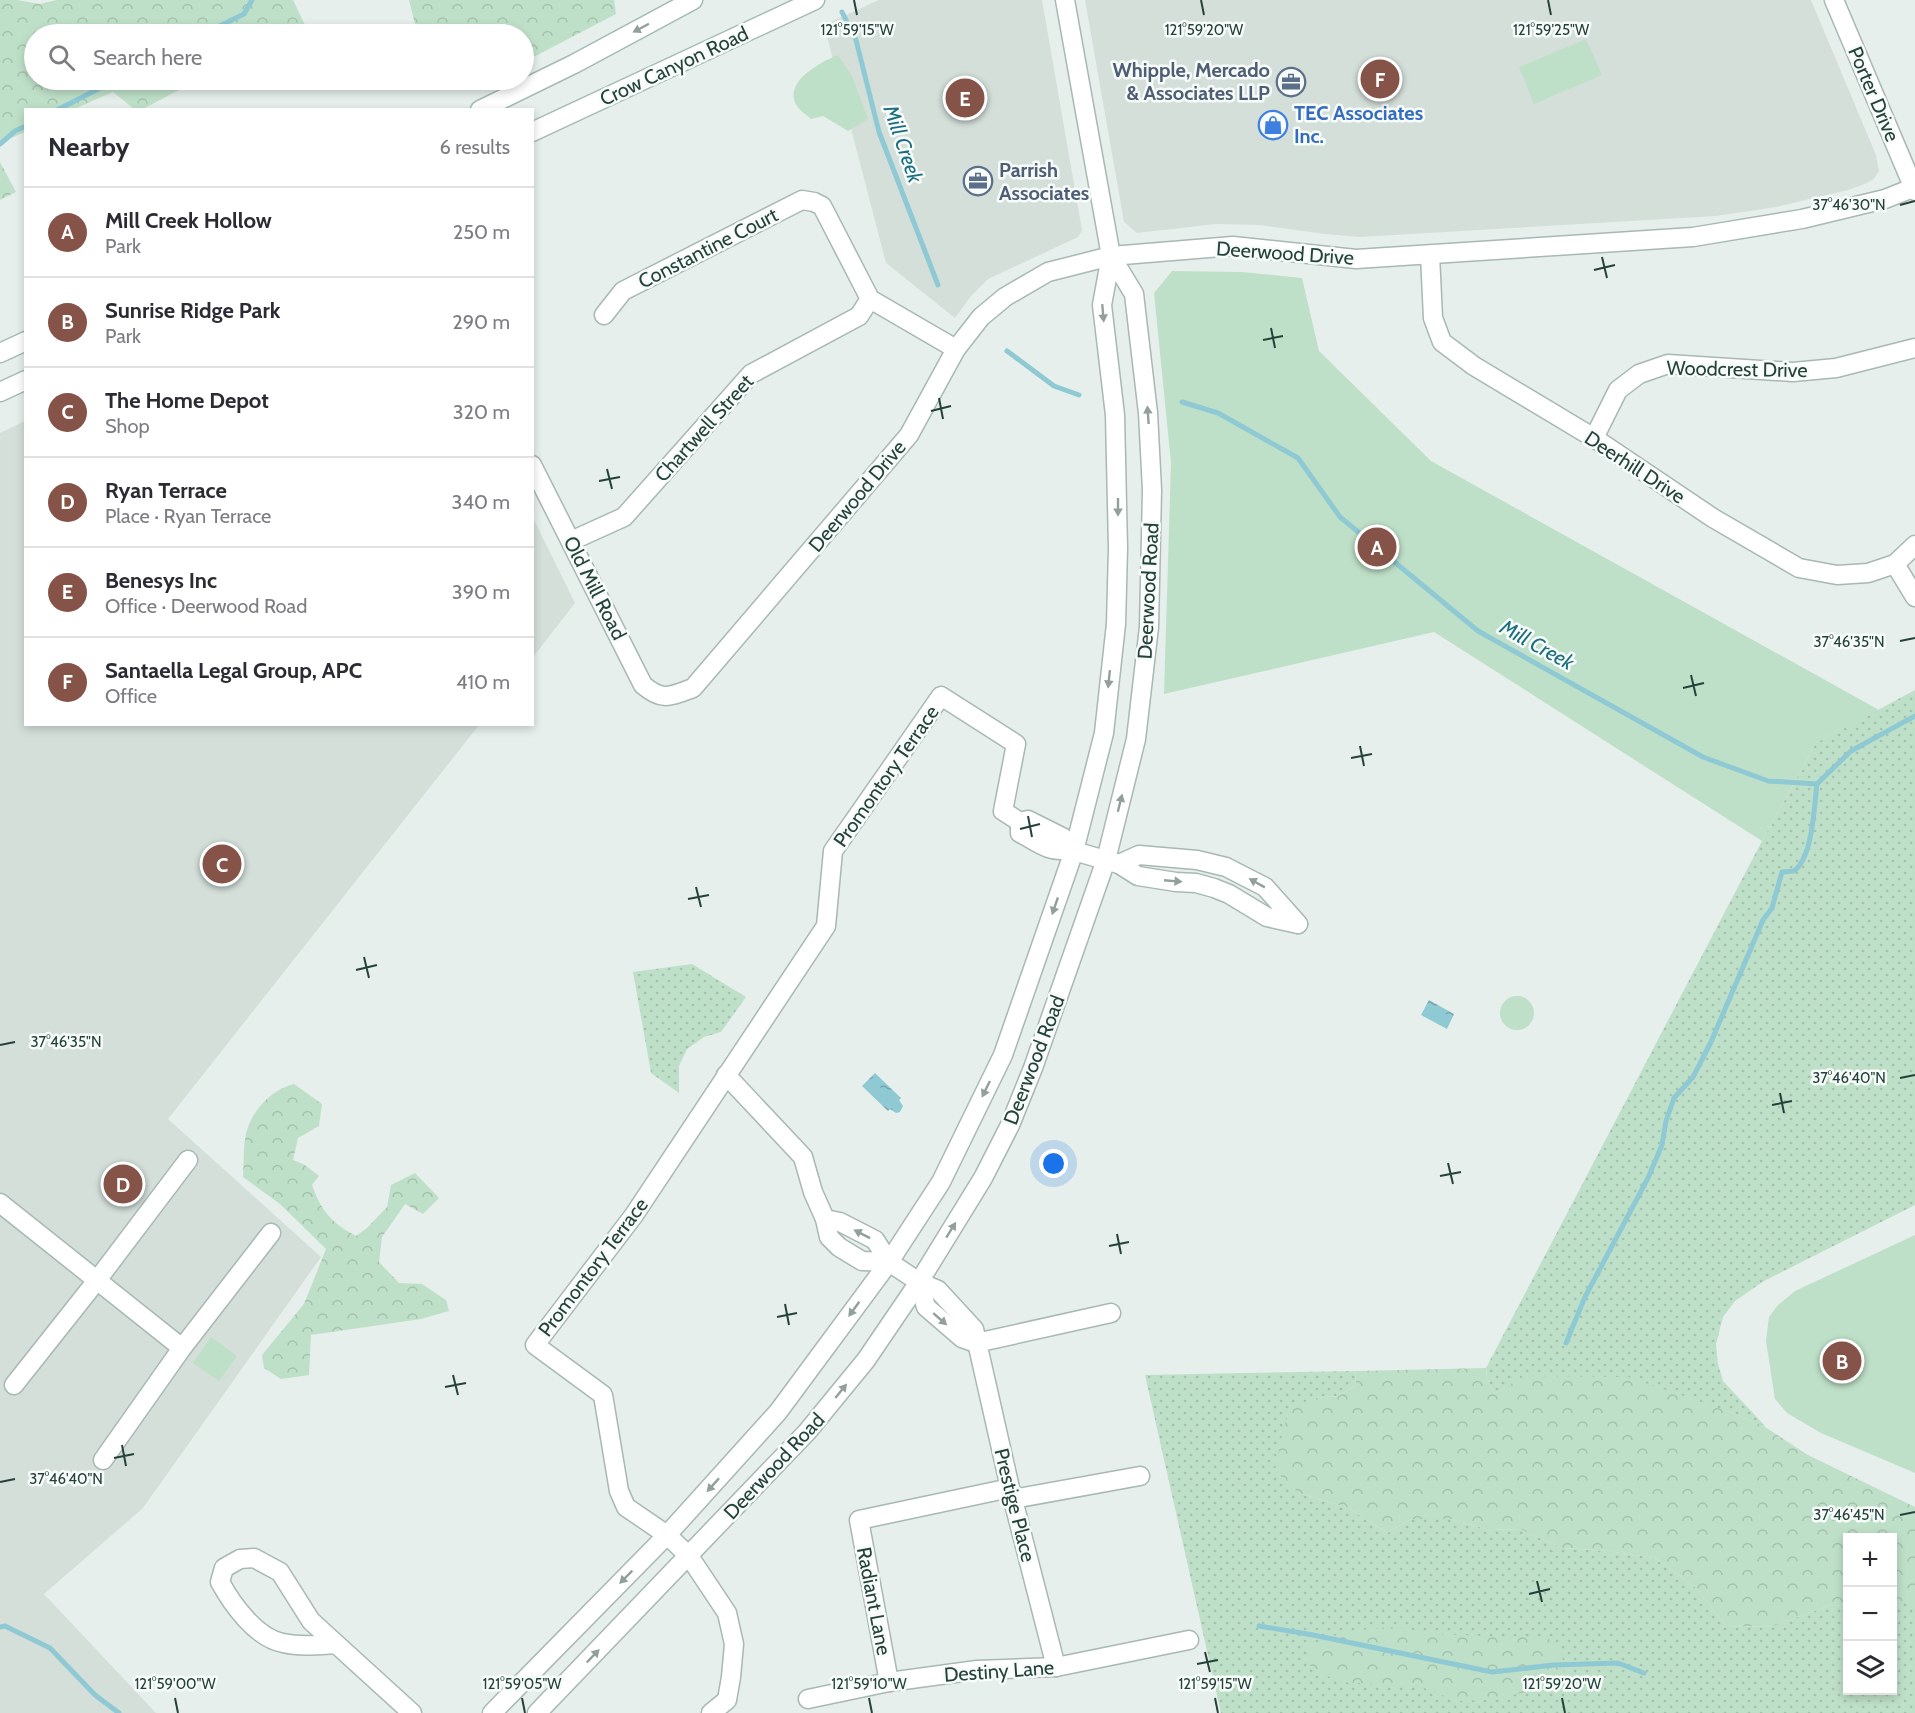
<!DOCTYPE html>
<html lang="en">
<head>
<meta charset="utf-8">
<style>
  body { margin:0; font-family:Cabin,sans-serif; background:#f7f7f7; color:#2b2b33 }
  .controls { position:absolute; right:18px; bottom:18px; display:grid; overflow:hidden; border-radius:0px; box-shadow:0 3px 9px #0003 }
  .controls button { width:54px; height:54px; display:grid; place-items:center; padding:0; border:0; border-bottom:2px solid #e1e1e2; background:#fff; color:#2b2b33; font:30px sans-serif }
  .you { position:absolute; left:1054px; top:1164px; width:21px; height:21px; margin:-15px; border:4px solid #fff; border-radius:50%; background:#1a73e8; box-shadow:0 0 0 9px #1a73e833 }
  .badge { display:grid; place-items:center; width:39px; height:39px; border-radius:50%; background:#855347; color:#fff; font-size:20px; font-weight:700 }
  .pin { position:absolute; translate:-50% -50%; border:3px solid #fff; box-shadow:0 2px 6px #0006 }
  .list { margin:0; padding:0; list-style:none }
  h2 { display:flex; justify-content:space-between; align-items:center; height:78px; margin:0; padding:0 24px; font-size:26px }
  h2 small { font-size:20px; font-weight:400; color:#7c7c81 }
  .list li { display:grid; grid-template-columns:39px 1fr auto; gap:18px; align-items:center; box-sizing:border-box; height:90px; padding:0 24px; border-top:2px solid #e1e1e2 }
  .list b { display:block; font-size:22px; white-space:nowrap }
  .list p { margin:0; font-size:20px; white-space:nowrap; color:#7c7c81 }
  .list em { font-size:20px; font-style:normal; color:#7c7c81 }
  .icon { flex:none; width:33px; height:33px; fill:none; stroke:currentColor; stroke-width:2; stroke-linecap:round; stroke-linejoin:round }
  .map { position:relative; flex:none; width:1915px; height:1713px; overflow:hidden }
  .search { position:absolute; background:#fff; box-shadow:0 3px 9px #0003; left:24px; top:24px; width:510px; height:66px; display:flex; align-items:center; gap:15px; box-sizing:border-box; padding:0 21px; border-radius:33px; color:#7c7c81; font-size:22px }
  .panel { position:absolute; background:#fff; box-shadow:0 3px 9px #0003; left:24px; top:108px; width:510px; height:618px; border-radius:0px }
  .map>svg:first-child { display:block }
  .built { fill:#d4dfda }
  .grass { fill:url(#grass-dots) }
  .forest { fill:url(#forest-crowns) }
  .park { fill:#bfe0c8 }
  .water { fill:url(#water-ripples) }
  .lines { fill:none; stroke-linecap:round; stroke-linejoin:round }
  .stream { stroke:#8ec9d4; stroke-width:5 }
  .minor-casing { stroke:#a8b8b2; stroke-width:21 }
  .tertiary-casing { stroke:#a8b8b2; stroke-width:21 }
  .secondary-casing { stroke:#a4bbb3; stroke-width:21 }
  .minor { stroke:#fff; stroke-width:18 }
  .tertiary { stroke:#fff; stroke-width:18 }
  .secondary { stroke:#fff; stroke-width:18 }
  .oneway { fill:#92a09c }
  .ticks { fill:none; stroke:#24423a; stroke-width:2 }
  .labels { text-anchor:middle; stroke-width:5; stroke-linejoin:round; paint-order:stroke }
  .street-label { font-size:20px; fill:#24423a; stroke:#f7fbf9 }
  .service-label { font-size:20px; font-weight:bold; fill:#4e5e75; stroke:#f7fbf9; text-anchor:end }
  .shop-label { font-size:20px; font-weight:bold; fill:#366cbe; stroke:#f7fbf9; text-anchor:start }
  .water-label { font-size:21px; font-style:italic; fill:#1c6f80; stroke:#f7fbf9 }
  .ticks-label { font-size:15px; text-anchor:middle; fill:#24423a; stroke:#f7fbf9; stroke-width:5; stroke-linejoin:round; paint-order:stroke }
</style>
</head>
<body>
<div class="map">
<svg width="1915" height="1713" viewBox="0 0 1915 1713">
  <defs>
    <pattern id="grass-dots" width="8" height="8" patternUnits="userSpaceOnUse" patternTransform="scale(1.5)"><rect width="8" height="8" fill="#bfe0c8"/><path d="M2 2h.1M6 6h.1" fill="none" stroke="#a4c1ad" stroke-width="1.8" stroke-linecap="round"/></pattern>
    <pattern id="forest-crowns" width="20" height="18" patternUnits="userSpaceOnUse" patternTransform="scale(1.5)"><rect width="20" height="18" fill="#bfe0c8"/><path d="M2 6a3 3 0 1 1 6 0M12 15a3 3 0 1 1 6 0" fill="none" stroke="#a4c1ad"/></pattern>
    <pattern id="water-ripples" width="26" height="14" patternUnits="userSpaceOnUse" patternTransform="scale(1.5)"><rect width="26" height="14" fill="#8ec9d4"/><path d="M2 4q2-2 4 0t4 0M15 11q2-2 4 0t4 0" fill="none" stroke="#74a5ad"/></pattern>
  </defs>
  <rect width="100%" height="100%" fill="#e6efeb"/>
  <g class="built">
    <path d="M 879,0 L 1042,0 L 1082,230 L 1078,237 L 988,279 L 971,296 L 955,318 L 886,263 L 824,25 Z"/>
    <path d="M 1085,0 L 1811,0 L 1876,155 L 1879,171 L 1874,179 L 1867,183 L 1848,190 L 1776,207 L 1716,216 L 1360,237 L 1325,234 L 1260,225 L 1216,224 L 1137,233 L 1124,222 Z"/>
    <path d="M 25,421 L 26,724 L 479,725 L 168,1119 L 321,1257 L 143,1508 L 44,1594 L 156,1713 L 0,1713 L 0,433 Z"/>
    <path d="M 533,518 L 575,603 L 533,657 L 532,657 Z"/>
  </g>
  <g class="grass">
    <path d="M 1915,690 L 1915,1205 L 1764,1281 L 1735,1301 L 1723,1317 L 1716,1344 L 1718,1364 L 1723,1381 L 1766,1427 L 1733,1413 L 1693,1400 L 1572,1378 L 1524,1377 L 1494,1394 L 1487,1378 L 1486,1368 L 1762,841 L 1816,743 Z"/>
    <path d="M 692,964 L 746,997 L 721,1032 L 704,1037 L 687,1049 L 679,1066 L 679,1093 L 651,1073 L 633,972 Z"/>
    <path d="M 1355,1371 L 1356,1385 L 1339,1396 L 1315,1398 L 1299,1493 L 1348,1508 L 1387,1533 L 1411,1519 L 1451,1519 L 1486,1529 L 1522,1530 L 1563,1548 L 1607,1551 L 1655,1558 L 1694,1586 L 1727,1627 L 1773,1626 L 1828,1606 L 1847,1605 L 1848,1690 L 1892,1690 L 1893,1601 L 1915,1601 L 1915,1713 L 1221,1713 L 1145,1375 Z"/>
  </g>
  <g class="forest">
    <path d="M 0,0 L 17,0 L 40,4 L 57,0 L 293,0 L 305,25 L 286,34 L 34,34 L 34,80 L 198,80 L 143,109 L 134,109 L 113,92 L 74,109 L 26,110 L 25,132 L 0,143 Z"/>
    <path d="M 409,0 L 614,0 L 616,14 L 524,62 L 524,34 L 426,34 L 416,28 Z"/>
    <path d="M 0,162 L 16,192 L 0,200 Z"/>
    <path d="M 294,1084 L 322,1104 L 319,1126 L 298,1138 L 293,1160 L 305,1165 L 319,1176 L 312,1185 C 321,1211 332,1223 356,1236 L 367,1228 L 387,1207 L 391,1185 L 415,1173 L 439,1198 L 423,1214 L 405,1204 L 382,1237 L 379,1262 L 399,1283 L 422,1284 L 446,1300 L 449,1311 L 421,1319 L 311,1335 L 309,1375 L 281,1379 L 264,1368 L 262,1355 L 304,1304 L 326,1249 L 280,1204 L 243,1177 C 244,1163 243,1147 246,1134 C 251,1111 272,1089 294,1084 Z"/>
    <path d="M 1486,1368 L 1487,1378 L 1494,1394 L 1524,1376 L 1628,1377 L 1733,1413 L 1762,1425 L 1808,1455 L 1915,1507 L 1915,1601 L 1893,1601 L 1892,1538 L 1848,1538 L 1847,1605 L 1828,1606 L 1773,1626 L 1727,1627 L 1694,1586 L 1655,1558 L 1607,1551 L 1563,1548 L 1522,1530 L 1486,1529 L 1451,1519 L 1411,1519 L 1387,1533 L 1348,1508 L 1299,1493 L 1275,1471 L 1283,1429 L 1291,1407 L 1315,1398 L 1339,1396 L 1356,1385 L 1355,1371 Z"/>
    <path d="M 1395,1627 L 1432,1634 L 1548,1638 L 1562,1652 L 1564,1671 L 1555,1685 L 1497,1699 L 1457,1701 L 1419,1686 L 1338,1682 L 1309,1665 L 1306,1647 C 1337,1632 1361,1629 1395,1627 Z"/>
  </g>
  <g class="park">
    <path d="M 1586,39 L 1602,75 L 1534,104 L 1519,67 Z"/>
    <path d="M 838,55 L 852,76 L 868,119 L 848,131 L 823,116 L 811,119 C 807,115 800,111 797,106 C 782,82 821,62 838,55 Z"/>
    <path d="M 1172,271 L 1242,272 L 1302,278 L 1319,351 L 1431,461 L 1879,710 L 1816,743 L 1762,841 L 1434,632 L 1164,694 L 1171,463 L 1154,293 Z"/>
    <circle cx="1517" cy="1013" r="17"/>
    <path d="M 1915,1235 L 1915,1473 L 1821,1433 L 1787,1413 L 1775,1399 L 1766,1341 L 1769,1317 L 1777,1306 L 1795,1291 Z"/>
    <path d="M 211,1337 L 237,1356 L 219,1381 L 193,1363 Z"/>
  </g>
  <g class="water">
    <path d="M 1429,1000 L 1454,1014 L 1447,1029 L 1421,1015 Z"/>
    <path d="M 875,1073 L 901,1098 L 899,1100 L 903,1106 L 900,1112 L 896,1113 L 890,1109 L 888,1111 L 862,1086 Z"/>
  </g>
  <g class="lines">
    <g class="stream">
      <path d="M 842,12 L 856,40 L 879,132 L 938,285"/>
      <path d="M 203,34 L 244,14 L 252,0"/>
      <path d="M 57,110 L 116,80"/>
      <path d="M 0,144 L 15,131 L 26,126"/>
      <path d="M 1007,351 L 1054,386 L 1079,395"/>
      <path d="M 1182,402 L 1218,413 L 1298,458 L 1340,517 L 1478,631 L 1703,757 L 1768,781 L 1817,784 L 1851,751 L 1915,716"/>
      <path d="M 1566,1343 L 1585,1297 L 1648,1178 L 1662,1145 L 1666,1121 L 1674,1098 L 1693,1077 L 1711,1042 L 1763,920 L 1772,908 L 1782,872 L 1794,871 C 1813,857 1814,807 1817,784"/>
      <path d="M 1259,1626 L 1313,1635 L 1492,1672 L 1554,1665 L 1618,1663 L 1644,1673"/>
      <path d="M 0,1627 L 5,1626 L 50,1648 L 95,1695 L 119,1713"/>
    </g>
    <g class="minor-casing">
      <g id="minor">
        <path d="M 1834,0 L 1915,191"/>
        <path d="M 1430,255 L 1433,318 L 1442,342 L 1474,366 L 1594,438 L 1713,518 L 1799,568 L 1837,575 L 1868,573 L 1895,564 L 1915,545"/>
        <path d="M 604,315 L 623,291 L 802,200 L 814,202 L 822,206 L 870,299 L 956,349"/>
        <path d="M 1594,438 L 1618,390 L 1639,374 L 1668,364 L 1793,372 L 1836,368 L 1915,348"/>
        <path d="M 532,465 L 643,685 C 663,702 670,696 693,688 L 909,435 L 956,349 L 981,317 L 1005,297 L 1048,272 L 1111,256"/>
        <path d="M 571,541 L 624,517 L 751,374 L 859,316 L 870,299"/>
        <path d="M 1895,564 L 1915,597"/>
        <path d="M 1020,822 L 1020,833 C 1034,840 1050,854 1067,849 L 1119,864 L 1138,876 L 1176,882 L 1196,883 L 1214,888 L 1229,894 L 1267,917 L 1298,924"/>
        <path d="M 1119,864 L 1139,855 L 1197,860 L 1226,867 L 1265,887 L 1298,924"/>
        <path d="M 726,1075 L 803,1157 L 813,1192 L 825,1219 L 829,1237 L 839,1247 L 862,1261 L 889,1262"/>
        <path d="M 0,1203 L 182,1348"/>
        <path d="M 825,1219 L 840,1222 L 875,1240 L 889,1262 L 919,1282 L 938,1290 L 974,1329 L 1010,1488 L 1056,1667"/>
        <path d="M 919,1282 L 926,1307 L 962,1338 L 976,1343"/>
        <path d="M 976,1343 L 1111,1313"/>
        <path d="M 14,1385 L 98,1279 L 188,1160"/>
        <path d="M 103,1460 L 182,1348 L 271,1233"/>
        <path d="M 1013,1499 L 1140,1476"/>
        <path d="M 336,1644 C 319,1645 300,1647 283,1643 C 256,1638 232,1604 220,1582 L 224,1568 L 240,1559 L 254,1558 L 280,1572 L 311,1621 L 412,1713"/>
        <path d="M 889,1682 L 859,1520 L 1010,1488"/>
        <path d="M 808,1699 L 889,1682 L 977,1670 L 1056,1667 L 1189,1640"/>
        <path d="M 711,1713 L 727,1700 L 731,1677 L 734,1644 L 727,1613 L 689,1556 L 667,1535 L 626,1507 L 619,1491 L 603,1395 L 535,1345 L 634,1215 L 826,926 L 833,851 L 941,696 L 1016,744 L 1003,811 L 1020,822 L 1028,820 L 1064,838 L 1067,849"/>
      </g>
    </g>
    <g class="tertiary-casing">
      <g id="tertiary">
        <path d="M 1111,256 L 1233,246 L 1356,259 L 1693,237 L 1802,219 L 1885,199 L 1915,187"/>
        <path d="M 492,1713 L 667,1535 L 778,1412 L 889,1262 L 941,1182 L 1003,1055 L 1074,851 L 1104,733 L 1116,624 L 1118,548 L 1115,415 L 1102,305 L 1111,256"/>
        <path d="M 537,1713 L 807,1432 L 866,1360 L 919,1282 L 983,1178 L 1010,1125 L 1033,1068 L 1106,860 L 1136,739 L 1149,627 L 1152,490 L 1148,413 L 1134,294 L 1111,256 L 1065,0"/>
      </g>
    </g>
    <g class="secondary-casing">
      <g id="secondary">
        <path d="M 480,110 L 574,64 L 693,0"/>
        <path d="M 532,132 L 815,0"/>
        <path d="M 0,353 L 26,341"/>
        <path d="M 0,392 L 26,380"/>
      </g>
    </g>
    <use href="#minor" class="minor"/>
    <use href="#tertiary" class="tertiary"/>
    <use href="#secondary" class="secondary"/>
  </g>
  <defs><path id="oneway-solid" d="M-6-.8H1V-3.2L6.5 0L1 3.2V.8H-6Z" transform="scale(1.5)"/></defs>
  <g class="oneway">
    <use href="#oneway-solid" transform="translate(641 28) rotate(152)"/>
    <use href="#oneway-solid" transform="translate(1103 313) rotate(85)"/>
    <use href="#oneway-solid" transform="translate(1148 415) rotate(-94)"/>
    <use href="#oneway-solid" transform="translate(1118 507) rotate(90)"/>
    <use href="#oneway-solid" transform="translate(1109 679) rotate(96)"/>
    <use href="#oneway-solid" transform="translate(1120 803) rotate(-76)"/>
    <use href="#oneway-solid" transform="translate(1173 881) rotate(5)"/>
    <use href="#oneway-solid" transform="translate(1257 883) rotate(-151)"/>
    <use href="#oneway-solid" transform="translate(1055 906) rotate(109)"/>
    <use href="#oneway-solid" transform="translate(986 1089) rotate(116)"/>
    <use href="#oneway-solid" transform="translate(951 1230) rotate(-58)"/>
    <use href="#oneway-solid" transform="translate(862 1234) rotate(-153)"/>
    <use href="#oneway-solid" transform="translate(854 1309) rotate(126)"/>
    <use href="#oneway-solid" transform="translate(940 1319) rotate(41)"/>
    <use href="#oneway-solid" transform="translate(841 1391) rotate(-51)"/>
    <use href="#oneway-solid" transform="translate(713 1485) rotate(132)"/>
    <use href="#oneway-solid" transform="translate(626 1577) rotate(135)"/>
    <use href="#oneway-solid" transform="translate(593 1656) rotate(-46)"/>
  </g>
  <path class="ticks" d="M 854,0 L 857,15M 1201,0 L 1204,15M 1548,0 L 1551,15M 1900,205 L 1915,201M 1602,257 L 1607,278M 1594,270 L 1615,265M 1271,328 L 1275,348M 1263,340 L 1283,336M 939,398 L 943,419M 931,411 L 951,406M 607,469 L 612,489M 599,481 L 620,477M 1900,641 L 1915,638M 1691,675 L 1696,696M 1683,688 L 1704,683M 1360,746 L 1364,766M 1351,758 L 1372,754M 1028,816 L 1032,837M 1020,829 L 1040,824M 696,887 L 701,907M 688,899 L 709,895M 364,957 L 369,978M 356,970 L 377,965M 0,1045 L 15,1042M 1900,1078 L 1915,1075M 1780,1093 L 1784,1113M 1772,1105 L 1792,1101M 1448,1163 L 1453,1184M 1440,1176 L 1461,1172M 1117,1234 L 1121,1254M 1109,1246 L 1129,1242M 785,1304 L 789,1325M 777,1317 L 797,1313M 453,1375 L 458,1395M 445,1387 L 466,1383M 122,1445 L 126,1466M 114,1458 L 134,1454M 0,1482 L 15,1479M 1900,1515 L 1915,1512M 1537,1581 L 1542,1602M 1529,1594 L 1550,1589M 1205,1652 L 1210,1672M 1197,1664 L 1218,1660M 175,1698 L 178,1713M 522,1698 L 525,1713M 869,1698 L 872,1713M 1215,1698 L 1218,1713M 1562,1698 L 1565,1713"/>
  <defs>
    <g id="office-ring" transform="scale(1.5)"><circle r="9.5" fill="#f7fbf9" stroke="#5c6f8a" stroke-width="1.5"/><path d="M-6-3h4V-5.5h4V-3h4V5H-6ZM-1-4.5V-3h2v-1.5ZM-6 0V1H6V0Z" fill="#5c6f8a"/></g>
    <g id="shop-ring" transform="scale(1.5)"><circle r="9.5" fill="#f7fbf9" stroke="#3f7fe0" stroke-width="1.5"/><path d="M-5-2.5h2.3a2.7 3.5 0 0 1 5.4 0H5L5.5 6h-11ZM-1.5-2.5h3a1.5 2.3 0 0 0-3 0Z" fill="#3f7fe0"/></g>
  </defs>
  <g fill-rule="evenodd">
    <use href="#office-ring" x="1291" y="82"/>
    <use href="#shop-ring" x="1273" y="125"/>
    <use href="#office-ring" x="978" y="181"/>
  </g>
  <g class="labels">
    <g class="street-label">
      <text transform="translate(674 66) rotate(-25)" y="7">Crow Canyon Road</text>
      <text transform="translate(1874 94) rotate(67)" y="7">Porter Drive</text>
      <text transform="translate(708 248) rotate(-27)" y="7">Constantine Court</text>
      <text transform="translate(1285 253) rotate(4)" y="7">Deerwood Drive</text>
      <text transform="translate(1737 369) rotate(1)" y="7">Woodcrest Drive</text>
      <text transform="translate(704 428) rotate(-48)" y="7">Chartwell Street</text>
      <text transform="translate(1635 467) rotate(33)" y="7">Deerhill Drive</text>
      <text transform="translate(857 496) rotate(-50)" y="7">Deerwood Drive</text>
      <text transform="translate(595 588) rotate(63)" y="7">Old Mill Road</text>
      <text transform="translate(1148 591) rotate(-87)" y="7">Deerwood Road</text>
      <text transform="translate(886 776) rotate(-55)" y="7">Promontory Terrace</text>
      <text transform="translate(1034 1060) rotate(-69)" y="7">Deerwood Road</text>
      <text transform="translate(593 1267) rotate(-53)" y="7">Promontory Terrace</text>
      <text transform="translate(774 1466) rotate(-47)" y="7">Deerwood Road</text>
      <text transform="translate(1015 1505) rotate(76)" y="7">Prestige Place</text>
      <text transform="translate(874 1601) rotate(79)" y="7">Radiant Lane</text>
      <text transform="translate(999 1671) rotate(-4)" y="7">Destiny Lane</text>
    </g>
    <g class="service-label">
      <text x="1270" y="77">Whipple, Mercado<tspan x="1270" dy="23">&amp; Associates LLP</tspan></text>
      <text x="999" y="177" text-anchor="start">Parrish<tspan x="999" dy="23">Associates</tspan></text>
    </g>
    <g class="shop-label">
      <text x="1294" y="120">TEC Associates<tspan x="1294" dy="23">Inc.</tspan></text>
    </g>
    <g class="water-label">
      <text transform="translate(903 144) rotate(71)" y="7">Mill Creek</text>
      <text transform="translate(1537 645) rotate(29)" y="7">Mill Creek</text>
    </g>
  </g>
  <g class="ticks-label">
    <text x="857" y="35">121°59'15"W</text>
    <text x="1204" y="35">121°59'20"W</text>
    <text x="1551" y="35">121°59'25"W</text>
    <text x="1849" y="210">37°46'30"N</text>
    <text x="1849" y="647">37°46'35"N</text>
    <text x="66" y="1047">37°46'35"N</text>
    <text x="1849" y="1083">37°46'40"N</text>
    <text x="66" y="1484">37°46'40"N</text>
    <text x="1849" y="1520">37°46'45"N</text>
    <text x="175" y="1689">121°59'00"W</text>
    <text x="522" y="1689">121°59'05"W</text>
    <text x="869" y="1689">121°59'10"W</text>
    <text x="1215" y="1689">121°59'15"W</text>
    <text x="1562" y="1689">121°59'20"W</text>
  </g>
</svg>
<div class="controls">
<button>+</button>
<button>−</button>
<button><svg class="icon" aria-label="layers" viewBox="0 0 24 24"><path d="M12 4l9 5-9 5-9-5zM3 14l9 5 9-5"/></svg></button>
</div>
<div class="you"></div>
<div class="pin badge" style="left:1377px;top:547px">A</div>
<div class="pin badge" style="left:1842px;top:1361px">B</div>
<div class="pin badge" style="left:222px;top:864px">C</div>
<div class="pin badge" style="left:123px;top:1184px">D</div>
<div class="pin badge" style="left:965px;top:98px">E</div>
<div class="pin badge" style="left:1380px;top:79px">F</div>
<div class="search"><svg class="icon" aria-label="search" viewBox="0 0 24 24"><circle cx="10" cy="10" r="6"/><path d="M15 15l6 6"/></svg>Search here</div>
<section class="panel">
<h2>Nearby<small>6 results</small></h2>
<ul class="list">
<li><span class="badge">A</span><div><b>Mill Creek Hollow</b><p>Park</p></div><em>250 m</em></li>
<li><span class="badge">B</span><div><b>Sunrise Ridge Park</b><p>Park</p></div><em>290 m</em></li>
<li><span class="badge">C</span><div><b>The Home Depot</b><p>Shop</p></div><em>320 m</em></li>
<li><span class="badge">D</span><div><b>Ryan Terrace</b><p>Place · Ryan Terrace</p></div><em>340 m</em></li>
<li><span class="badge">E</span><div><b>Benesys Inc</b><p>Office · Deerwood Road</p></div><em>390 m</em></li>
<li><span class="badge">F</span><div><b>Santaella Legal Group, APC</b><p>Office</p></div><em>410 m</em></li>
</ul>
</section>
</div>
</body>
</html>
